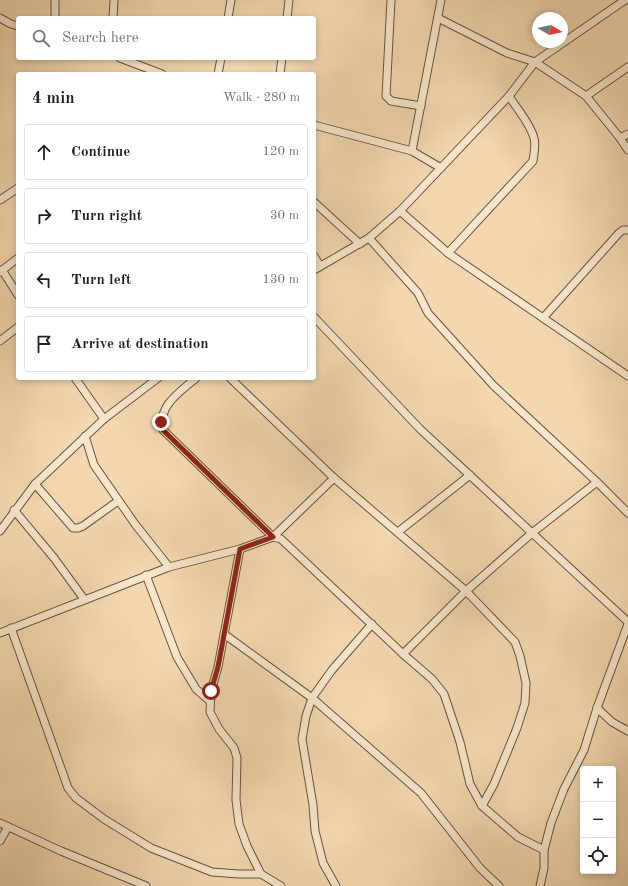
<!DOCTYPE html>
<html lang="en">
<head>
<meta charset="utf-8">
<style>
  body { margin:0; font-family:"Old Standard TT",serif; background:#f6f6f6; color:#202124 }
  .controls { position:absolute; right:12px; bottom:12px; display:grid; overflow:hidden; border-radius:4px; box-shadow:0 2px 6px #0003 }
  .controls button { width:36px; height:36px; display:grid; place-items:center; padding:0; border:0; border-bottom:1px solid #e0e0e0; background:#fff; color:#202124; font:20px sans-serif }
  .compass { position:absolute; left:532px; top:12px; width:36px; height:36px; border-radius:50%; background:#fff; box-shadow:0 2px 6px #0003; rotate:99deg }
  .stop { position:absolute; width:12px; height:12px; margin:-9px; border:3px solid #8f2418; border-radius:50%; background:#fff }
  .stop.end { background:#8f2418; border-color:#fff; box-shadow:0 1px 4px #0008 }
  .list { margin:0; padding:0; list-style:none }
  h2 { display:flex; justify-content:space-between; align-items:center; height:52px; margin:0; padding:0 16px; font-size:17px }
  h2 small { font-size:13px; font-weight:400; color:#757577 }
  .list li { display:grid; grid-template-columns:26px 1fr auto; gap:12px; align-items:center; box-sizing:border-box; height:56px; margin:0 8px 8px; padding:0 8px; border:1px solid #e0e0e0; border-radius:4px }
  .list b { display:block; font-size:15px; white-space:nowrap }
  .list em { font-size:13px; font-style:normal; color:#757577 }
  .icon { flex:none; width:22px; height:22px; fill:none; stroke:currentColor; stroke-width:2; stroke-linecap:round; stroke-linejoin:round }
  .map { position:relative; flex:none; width:628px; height:886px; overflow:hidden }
  .search { position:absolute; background:#fff; box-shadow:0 2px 6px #0003; left:16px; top:16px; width:300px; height:44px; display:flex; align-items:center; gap:10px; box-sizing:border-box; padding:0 14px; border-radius:4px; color:#757577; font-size:15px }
  .panel { position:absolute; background:#fff; box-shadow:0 2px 6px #0003; left:16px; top:72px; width:300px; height:308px; border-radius:4px }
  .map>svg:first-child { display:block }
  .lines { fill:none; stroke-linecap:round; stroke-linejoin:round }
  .minor-casing { stroke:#64543d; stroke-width:9 }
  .minor { stroke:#f7e6cb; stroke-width:7 }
  .route { stroke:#8f2418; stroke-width:5 }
</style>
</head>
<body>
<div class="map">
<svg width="628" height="886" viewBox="0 0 628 886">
  <rect width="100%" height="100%" fill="#f3d8af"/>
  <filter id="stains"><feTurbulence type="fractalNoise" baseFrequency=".005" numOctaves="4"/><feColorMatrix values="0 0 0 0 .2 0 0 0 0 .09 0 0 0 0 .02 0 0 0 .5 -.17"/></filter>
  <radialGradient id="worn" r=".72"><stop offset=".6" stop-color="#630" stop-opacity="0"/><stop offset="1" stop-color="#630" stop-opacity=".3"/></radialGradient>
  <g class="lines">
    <g class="minor-casing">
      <g id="minor">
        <path d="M 55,0 L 55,18"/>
        <path d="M 391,0 L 386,96 L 391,101 L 421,106"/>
        <path d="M 0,18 L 11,24 L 18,26"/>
        <path d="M 113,18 L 114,0"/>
        <path d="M 228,18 L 231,0"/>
        <path d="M 287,18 L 289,0"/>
        <path d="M 438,18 L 507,53 L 535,62 L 586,96 L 620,138 L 628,150"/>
        <path d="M 120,58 L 162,74"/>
        <path d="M 218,74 L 221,58"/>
        <path d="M 280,74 L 282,58"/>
        <path d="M 586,96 L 628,67"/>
        <path d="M 314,125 L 412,151 L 441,168"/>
        <path d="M 620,138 L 628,134"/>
        <path d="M 412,151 L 441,0"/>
        <path d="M 0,200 L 18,188"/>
        <path d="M 314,202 L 360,244"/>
        <path d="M 400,211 L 448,253 L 628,376"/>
        <path d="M 369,238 L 418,293 L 428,313 L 493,385 L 597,482 L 628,513"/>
        <path d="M 448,253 L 533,161 C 534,153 536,145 534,138 C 530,123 517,109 509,96"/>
        <path d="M 314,256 L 320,266"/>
        <path d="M 2,270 L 18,295"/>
        <path d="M 314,270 L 369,238 L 400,211 L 509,96 L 535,62 L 625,0"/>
        <path d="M 0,272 L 18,258"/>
        <path d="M 314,317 L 420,429 L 628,622"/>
        <path d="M 543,318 L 619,233 L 623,230 L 628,230"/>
        <path d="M 0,341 L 18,327"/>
        <path d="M 75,378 L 104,419"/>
        <path d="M 196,378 C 180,392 157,406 163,430 L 273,537 L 281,539 L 403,654 L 432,679 L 444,694 L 460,742 L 470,784 L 482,806 L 518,837 L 544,850"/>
        <path d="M 230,378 L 334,478 L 466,591 L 515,642 L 520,656 L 526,683 L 525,703 L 517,728 L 494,784 L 482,806"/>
        <path d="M 85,436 L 94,465 L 135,524 L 169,567"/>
        <path d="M 35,484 L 73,528 L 78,528 L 83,526 L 118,501"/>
        <path d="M 14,510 L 54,558 L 84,599"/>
        <path d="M 0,531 L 35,484 L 104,419 L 158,378"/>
        <path d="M 398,532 L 470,475"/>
        <path d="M 240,549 L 218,667 L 211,691 L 210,712 L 219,729 L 234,748 L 237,758 L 236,800 L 239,824 L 247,846 L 261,874 L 281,886"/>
        <path d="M 146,575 L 177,657 L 196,689 L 210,701"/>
        <path d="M 11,628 L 62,771 L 68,788 L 76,798 L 104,819 L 151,848 L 212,872 L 239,874 L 261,874"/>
        <path d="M 0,633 L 169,567 L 240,549 L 273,537 L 334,478"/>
        <path d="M 224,634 L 312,698 L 421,793 L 480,868 L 499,886"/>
        <path d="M 403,654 L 466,591 L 532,533 L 597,482"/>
        <path d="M 597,708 L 612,722 L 628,731"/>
        <path d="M 0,823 L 61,851 L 146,886"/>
        <path d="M 0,841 L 8,827"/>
        <path d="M 336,886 L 323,863 L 315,831 L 313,805 L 302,739 L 306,716 L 312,698 L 332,670 L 372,624"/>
        <path d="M 540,886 L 544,868 L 544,850 L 551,823 L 564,789 L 584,750 L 597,708 L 628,624"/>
      </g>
    </g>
    <use href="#minor" class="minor"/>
  </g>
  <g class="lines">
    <path class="route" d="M 161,422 L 163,430 L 273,537 L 240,549 L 218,667 L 211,691"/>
  </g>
  <rect width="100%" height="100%" filter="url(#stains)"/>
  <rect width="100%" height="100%" fill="url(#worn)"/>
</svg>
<div class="controls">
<button>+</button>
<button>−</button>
<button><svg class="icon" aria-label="locate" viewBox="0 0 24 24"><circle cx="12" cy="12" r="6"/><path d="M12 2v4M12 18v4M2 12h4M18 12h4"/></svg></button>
</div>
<svg class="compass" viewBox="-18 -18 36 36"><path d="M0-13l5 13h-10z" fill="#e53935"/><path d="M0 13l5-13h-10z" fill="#757577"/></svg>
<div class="stop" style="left:211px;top:691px"></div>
<div class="stop end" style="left:161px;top:422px"></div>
<div class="search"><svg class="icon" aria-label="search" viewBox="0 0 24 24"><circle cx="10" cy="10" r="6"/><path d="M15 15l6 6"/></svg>Search here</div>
<section class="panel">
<h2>4 min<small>Walk · 280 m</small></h2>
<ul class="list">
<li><svg class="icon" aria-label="ahead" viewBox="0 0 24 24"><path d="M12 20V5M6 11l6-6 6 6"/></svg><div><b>Continue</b></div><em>120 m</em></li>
<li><svg class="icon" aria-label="right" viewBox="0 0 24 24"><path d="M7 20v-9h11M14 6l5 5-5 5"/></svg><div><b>Turn right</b></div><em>30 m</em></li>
<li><svg class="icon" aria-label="left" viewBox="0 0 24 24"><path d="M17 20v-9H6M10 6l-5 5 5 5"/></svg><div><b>Turn left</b></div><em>130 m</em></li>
<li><svg class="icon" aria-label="arrive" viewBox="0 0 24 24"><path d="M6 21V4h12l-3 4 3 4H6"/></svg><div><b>Arrive at destination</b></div></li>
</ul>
</section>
</div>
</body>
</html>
